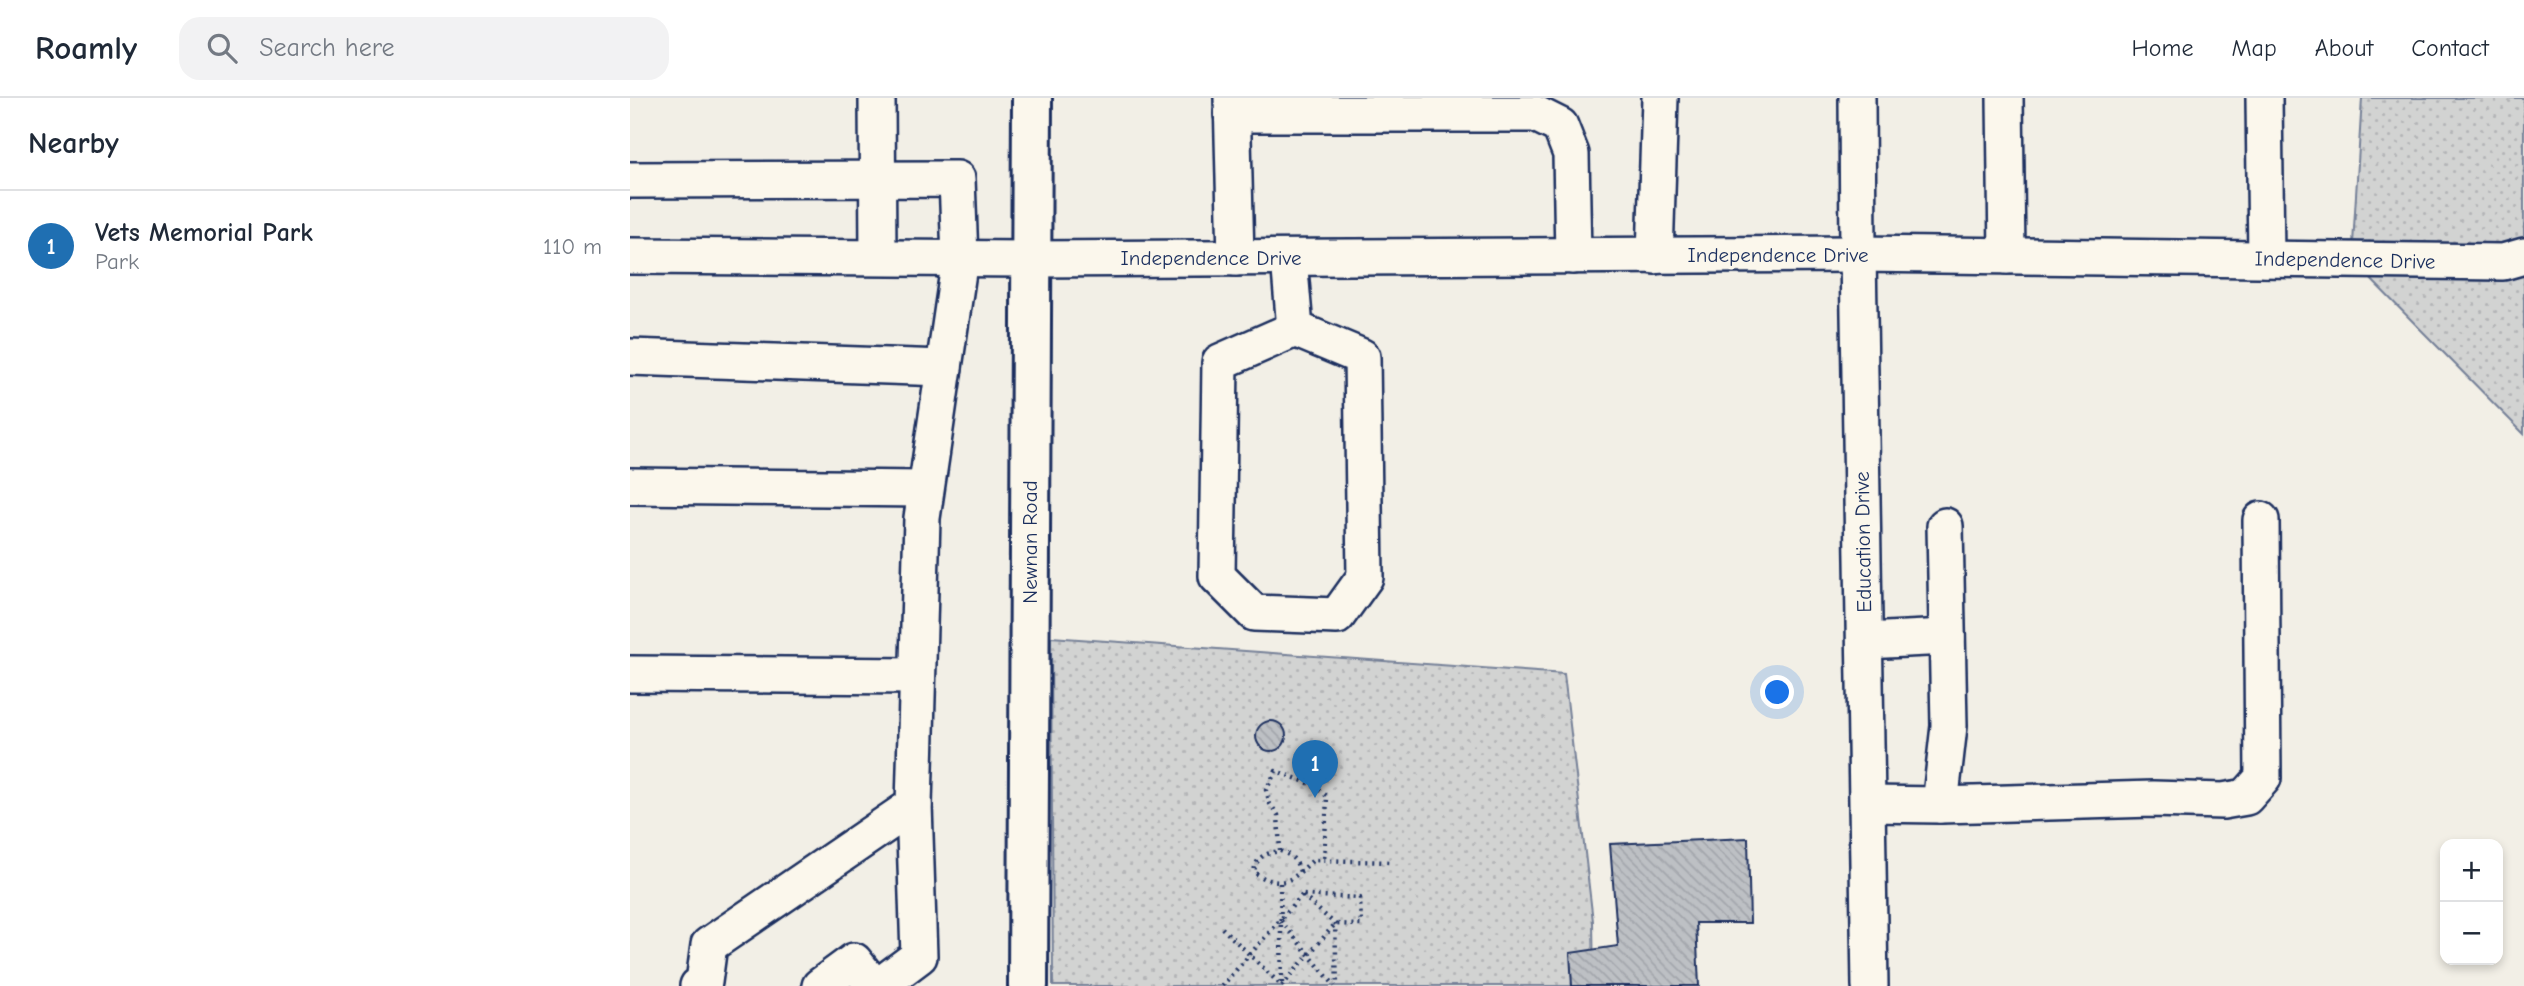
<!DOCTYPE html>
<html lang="en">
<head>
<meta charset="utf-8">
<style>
  body { margin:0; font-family:"Comic Neue",sans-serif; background:#f2f2f3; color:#1f2937 }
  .controls { position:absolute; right:21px; bottom:21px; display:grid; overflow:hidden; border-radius:14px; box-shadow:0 4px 10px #0003 }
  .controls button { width:63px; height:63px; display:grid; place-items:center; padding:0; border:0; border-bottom:2px solid #e0e1e3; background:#fff; color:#1f2937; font:35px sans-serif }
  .you { position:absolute; left:1148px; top:595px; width:24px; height:24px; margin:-18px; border:5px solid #fff; border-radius:50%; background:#1a73e8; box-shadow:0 0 0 10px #1a73e833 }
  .badge { display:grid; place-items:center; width:46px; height:46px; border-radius:50%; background:#1f6fb2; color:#fff; font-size:23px; font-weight:700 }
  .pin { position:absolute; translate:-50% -58px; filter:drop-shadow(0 2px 4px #0008) }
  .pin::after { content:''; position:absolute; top:37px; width:24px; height:21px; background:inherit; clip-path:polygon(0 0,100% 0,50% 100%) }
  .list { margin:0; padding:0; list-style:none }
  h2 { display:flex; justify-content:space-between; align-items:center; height:91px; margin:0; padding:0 28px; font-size:30px }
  h2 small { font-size:23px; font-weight:400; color:#747a83 }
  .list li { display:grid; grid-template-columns:46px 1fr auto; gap:21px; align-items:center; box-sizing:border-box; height:112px; padding:0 28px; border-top:2px solid #e0e1e3 }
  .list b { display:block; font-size:26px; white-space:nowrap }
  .list p { margin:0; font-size:23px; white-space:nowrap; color:#747a83 }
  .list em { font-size:23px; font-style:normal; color:#747a83 }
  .icon { flex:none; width:38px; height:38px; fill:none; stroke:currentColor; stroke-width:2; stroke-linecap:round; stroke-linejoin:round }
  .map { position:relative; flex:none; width:1894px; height:888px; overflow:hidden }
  header { display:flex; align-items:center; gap:42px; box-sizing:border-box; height:98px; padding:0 35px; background:#fff; border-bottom:2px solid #e0e1e3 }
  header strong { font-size:33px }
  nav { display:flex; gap:38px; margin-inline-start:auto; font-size:24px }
  .search { width:490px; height:63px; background:#f2f2f3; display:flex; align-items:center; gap:18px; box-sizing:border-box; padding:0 24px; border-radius:21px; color:#747a83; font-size:26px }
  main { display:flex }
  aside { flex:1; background:#fff }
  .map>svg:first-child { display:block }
  .park { fill:url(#park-dots); stroke:#768198; stroke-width:2 }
  .building { fill:url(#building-back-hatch); stroke:#1b2f5e; stroke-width:2 }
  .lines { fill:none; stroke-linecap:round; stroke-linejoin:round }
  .minor-casing { stroke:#1b2f5e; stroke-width:40 }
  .major-casing { stroke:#1b2f5e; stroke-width:44 }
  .path { stroke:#1b2f5e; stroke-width:4.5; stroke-dasharray:2 5; stroke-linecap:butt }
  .minor { stroke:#fbf7ec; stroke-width:35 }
  .major { stroke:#fbf7ec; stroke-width:38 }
  .labels { text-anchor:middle; stroke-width:7; stroke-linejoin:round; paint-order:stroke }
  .street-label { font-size:21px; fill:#1b2f5e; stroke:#fbf7ec }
</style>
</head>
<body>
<header>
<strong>Roamly</strong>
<div class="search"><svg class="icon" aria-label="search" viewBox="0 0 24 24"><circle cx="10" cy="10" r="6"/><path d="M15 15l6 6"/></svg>Search here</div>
<nav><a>Home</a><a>Map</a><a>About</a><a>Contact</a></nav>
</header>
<main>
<aside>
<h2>Nearby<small></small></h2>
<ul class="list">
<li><span class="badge">1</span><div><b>Vets Memorial Park</b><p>Park</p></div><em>110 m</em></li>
</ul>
</aside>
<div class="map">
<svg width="1894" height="888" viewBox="0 0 1894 888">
  <defs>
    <pattern id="park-dots" width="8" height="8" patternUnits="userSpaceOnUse" patternTransform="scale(1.75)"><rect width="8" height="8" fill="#d2d3d2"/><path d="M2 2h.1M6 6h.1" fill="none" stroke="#b4b5b7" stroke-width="1.8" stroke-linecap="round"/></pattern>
    <pattern id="building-back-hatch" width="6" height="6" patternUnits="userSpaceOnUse" patternTransform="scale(1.75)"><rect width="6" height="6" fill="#bdc0c4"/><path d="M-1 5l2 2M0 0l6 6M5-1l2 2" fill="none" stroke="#a2a5ab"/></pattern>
  </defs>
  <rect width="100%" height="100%" fill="#f2efe6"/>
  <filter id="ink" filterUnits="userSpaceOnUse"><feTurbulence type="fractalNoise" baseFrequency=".0143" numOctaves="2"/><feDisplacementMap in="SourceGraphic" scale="14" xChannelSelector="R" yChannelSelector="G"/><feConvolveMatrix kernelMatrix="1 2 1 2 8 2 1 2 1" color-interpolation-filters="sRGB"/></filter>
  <g filter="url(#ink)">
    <g class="park">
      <path d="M 1732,0 L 1894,0 L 1894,336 L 1722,162 Z"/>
      <path d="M 421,539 L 934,576 L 963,823 L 964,888 L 423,888 Z"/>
    </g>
    <g class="building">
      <circle cx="641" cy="638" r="15"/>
      <path d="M 1118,740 L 1120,825 L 1066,825 L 1069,888 L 942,888 L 940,855 L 988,848 L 980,746 Z"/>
    </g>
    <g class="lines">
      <g class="minor-casing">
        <g id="minor">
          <path d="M 247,0 L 248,159"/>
          <path d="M 602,0 L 606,160"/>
          <path d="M 1227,0 L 1228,156 L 1240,888"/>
          <path d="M 1375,0 L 1377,158"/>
          <path d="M 1634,0 L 1636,161"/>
          <path d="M 602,16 L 906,16 L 930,28 L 941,56 L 943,158"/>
          <path d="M 0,82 L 327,81 L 330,160 L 292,420 L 284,707"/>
          <path d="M 0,158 L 402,161 L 1228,156 L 1873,164 L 1894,158"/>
          <path d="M 1025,158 L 1030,0"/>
          <path d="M 659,160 L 665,231 L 732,259 L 735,479 L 707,518 L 624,515 L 587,478 L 590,264 L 665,231"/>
          <path d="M 0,259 L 314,270"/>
          <path d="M 0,388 L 295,391"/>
          <path d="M 1235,543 L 1317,539"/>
          <path d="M 0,576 L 287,578"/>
          <path d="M 1239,706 L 1310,707 L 1523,701 L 1593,703 L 1616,699 L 1633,680 L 1631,422"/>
          <path d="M 1310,707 L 1319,628 L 1315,428"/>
          <path d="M 68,888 L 74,884 L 79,847 L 284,707 L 289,858 L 249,888"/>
          <path d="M 190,888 L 224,863 L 244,888"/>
        </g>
      </g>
      <g class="major-casing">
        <path id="major" d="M 398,888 L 402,0"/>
      </g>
      <g class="path">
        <path d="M 650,753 L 648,717 L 640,706 L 636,692 L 646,673 L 681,686 L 697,698 L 694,763"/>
        <path d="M 650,753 C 661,757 667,762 670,774 C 655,788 641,786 624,774 C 626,759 635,755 650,753 Z"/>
        <path d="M 670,774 L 683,762 L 762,764"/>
        <path d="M 650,785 L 652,887"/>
        <path d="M 673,798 L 705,826 L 707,888"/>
        <path d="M 651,823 L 705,888"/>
        <path d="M 592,830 L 652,888"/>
        <path d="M 592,888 L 672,797"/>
        <path d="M 652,888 L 705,826 L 731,827 L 730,800 L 672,797"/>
      </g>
      <use href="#minor" class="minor"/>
      <use href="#major" class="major"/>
    </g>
  </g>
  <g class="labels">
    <g class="street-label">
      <text x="1148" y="164">Independence Drive</text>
      <text x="581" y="167">Independence Drive</text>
      <text transform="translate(1715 162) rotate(1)" y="7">Independence Drive</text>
      <text transform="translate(400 444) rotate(-90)" y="7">Newnan Road</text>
      <text transform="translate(1233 444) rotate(-91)" y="7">Education Drive</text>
    </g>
  </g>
</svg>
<div class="controls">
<button>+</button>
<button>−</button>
</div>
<div class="you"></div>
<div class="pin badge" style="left:685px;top:700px">1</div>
</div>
</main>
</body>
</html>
